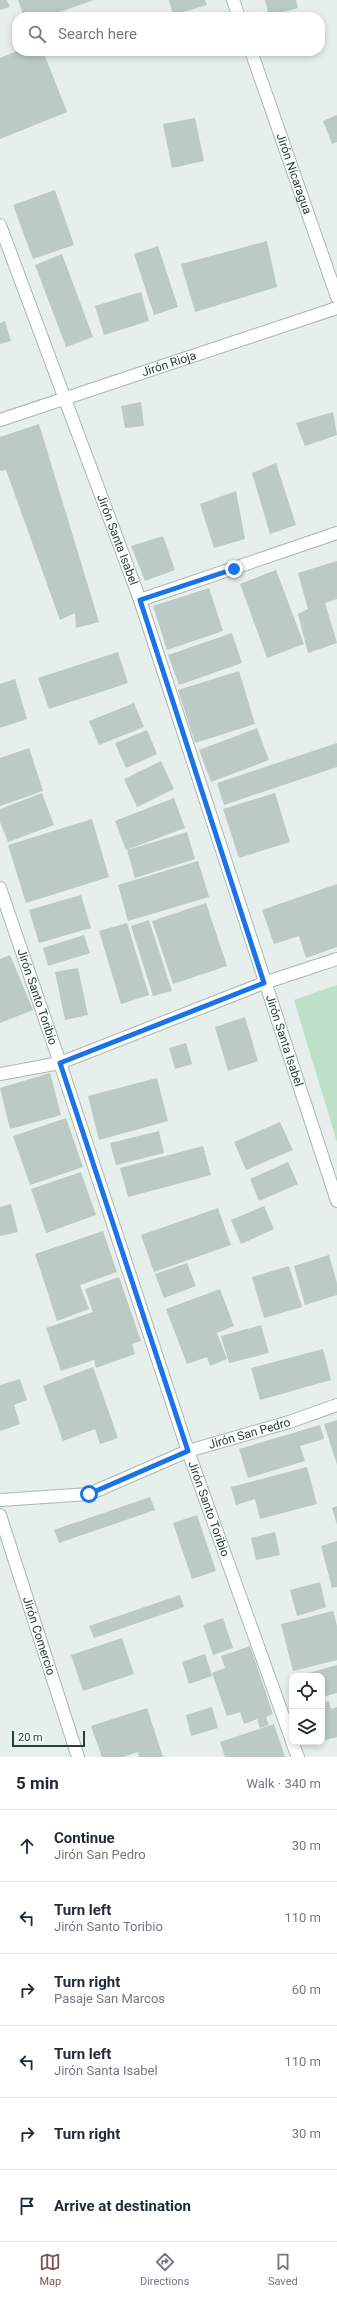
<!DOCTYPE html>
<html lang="en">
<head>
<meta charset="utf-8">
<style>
  body { margin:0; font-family:Roboto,sans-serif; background:#f2f2f3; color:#1f2937 }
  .controls { position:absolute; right:12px; bottom:12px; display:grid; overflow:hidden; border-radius:8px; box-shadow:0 2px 6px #0003 }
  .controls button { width:36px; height:36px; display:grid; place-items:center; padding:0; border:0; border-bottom:1px solid #e0e1e3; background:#fff; color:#1f2937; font:20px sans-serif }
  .scale { position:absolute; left:12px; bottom:10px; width:73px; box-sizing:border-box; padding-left:4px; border:2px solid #24423a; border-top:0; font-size:11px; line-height:14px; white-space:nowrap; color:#24423a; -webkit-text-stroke:3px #f7fbf9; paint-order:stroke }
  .stop { position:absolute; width:12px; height:12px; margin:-9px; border:3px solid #1a73e8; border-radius:50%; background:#fff }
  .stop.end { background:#1a73e8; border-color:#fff; box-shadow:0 1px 4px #0008 }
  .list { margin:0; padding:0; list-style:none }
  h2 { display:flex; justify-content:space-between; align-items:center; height:52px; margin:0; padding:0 16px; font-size:17px }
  h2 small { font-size:13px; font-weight:400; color:#747a83 }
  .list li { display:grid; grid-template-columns:26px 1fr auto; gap:12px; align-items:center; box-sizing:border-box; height:72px; padding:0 16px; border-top:1px solid #e0e1e3 }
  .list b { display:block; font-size:15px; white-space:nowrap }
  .list p { margin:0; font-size:13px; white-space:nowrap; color:#747a83 }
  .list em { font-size:13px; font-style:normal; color:#747a83 }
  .icon { flex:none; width:22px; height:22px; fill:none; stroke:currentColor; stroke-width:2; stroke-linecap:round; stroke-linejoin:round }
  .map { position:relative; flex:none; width:337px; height:1757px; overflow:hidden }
  .search { position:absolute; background:#fff; box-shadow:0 2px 6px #0003; left:12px; right:12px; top:12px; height:44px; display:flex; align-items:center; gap:10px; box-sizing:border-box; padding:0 14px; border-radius:16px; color:#747a83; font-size:15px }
  .sheet { height:484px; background:#fff }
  nav { display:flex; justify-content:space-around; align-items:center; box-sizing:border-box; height:56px; border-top:1px solid #e0e1e3; background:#fff; font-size:11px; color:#747a83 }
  nav a { display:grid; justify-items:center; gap:2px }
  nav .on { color:#7f5249 }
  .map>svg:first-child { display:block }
  .green { fill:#bfe0c8 }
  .building { fill:#bbcac4 }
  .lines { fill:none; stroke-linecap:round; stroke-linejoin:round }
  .minor-casing { stroke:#a8b8b2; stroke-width:14 }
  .minor { stroke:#fff; stroke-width:12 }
  .route { stroke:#1a73e8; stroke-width:5 }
  .labels { text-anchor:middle; stroke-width:3; stroke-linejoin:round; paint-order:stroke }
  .street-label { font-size:12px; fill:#24423a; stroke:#f7fbf9 }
</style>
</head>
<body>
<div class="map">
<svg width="337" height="1757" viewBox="0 0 337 1757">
  <rect width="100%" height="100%" fill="#e6efeb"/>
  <path class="green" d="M 337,985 L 337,1142 L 294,1000 Z"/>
  <g class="building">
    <path d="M 0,0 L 7,0 L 10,7 L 0,10 Z"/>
    <path d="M 18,0 L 94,0 L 46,17 L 24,17 Z"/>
    <path d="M 169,0 L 205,0 L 207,5 L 173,15 Z"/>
    <path d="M 265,0 L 296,0 L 298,8 L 269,16 Z"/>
    <path d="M 17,51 L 43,51 L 67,112 L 0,139 L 0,58 Z"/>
    <path d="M 337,115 L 337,142 L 332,144 L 323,121 Z"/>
    <path d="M 195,118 L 204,161 L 172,168 L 163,124 Z"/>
    <path d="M 55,190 L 74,245 L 33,259 L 13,205 Z"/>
    <path d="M 267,241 L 277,287 L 195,312 L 181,264 Z"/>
    <path d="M 158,246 L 178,307 L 154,315 L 134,254 Z"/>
    <path d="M 62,254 L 93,337 L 66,347 L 35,265 Z"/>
    <path d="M 141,292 L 149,321 L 104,335 L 95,306 Z"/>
    <path d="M 5,321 L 11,341 L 0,344 L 0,323 Z"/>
    <path d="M 141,402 L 144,426 L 125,428 L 121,406 Z"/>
    <path d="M 333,412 L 337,435 L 305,446 L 296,423 Z"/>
    <path d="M 39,424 L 99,622 L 76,628 L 75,613 L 60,620 L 6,470 L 0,471 L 0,437 Z"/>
    <path d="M 276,463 L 296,525 L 270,534 L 252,473 Z"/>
    <path d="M 236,491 L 245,539 L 214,548 L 200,504 Z"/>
    <path d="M 163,536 L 175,570 L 145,581 L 131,546 Z"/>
    <path d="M 337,561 L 337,599 L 325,603 L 337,643 L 308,653 L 298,614 L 308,609 L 298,573 Z"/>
    <path d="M 276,570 L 304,644 L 267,658 L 240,584 Z"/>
    <path d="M 209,588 L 223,631 L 167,650 L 153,606 Z"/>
    <path d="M 232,633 L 242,663 L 179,685 L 168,655 Z"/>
    <path d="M 118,652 L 128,683 L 49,709 L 38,678 Z"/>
    <path d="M 239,671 L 255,724 L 195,743 L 178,690 Z"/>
    <path d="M 15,679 L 27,719 L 0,728 L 0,684 Z"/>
    <path d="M 134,703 L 144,727 L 99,745 L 89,721 Z"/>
    <path d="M 257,728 L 269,760 L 211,782 L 199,750 Z"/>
    <path d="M 147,730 L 157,754 L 126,768 L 115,743 Z"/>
    <path d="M 337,743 L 337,767 L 224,805 L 217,783 Z"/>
    <path d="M 29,748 L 43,791 L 0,806 L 0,758 Z"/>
    <path d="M 161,761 L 174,789 L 137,807 L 124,779 Z"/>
    <path d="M 42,793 L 54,825 L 8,842 L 0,822 L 0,809 Z"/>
    <path d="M 275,793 L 290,842 L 239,858 L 223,809 Z"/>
    <path d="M 174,798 L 185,828 L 126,850 L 115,821 Z"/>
    <path d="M 92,819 L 109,877 L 26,903 L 8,845 Z"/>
    <path d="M 187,832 L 195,859 L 135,878 L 127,850 Z"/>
    <path d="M 198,861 L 209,897 L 128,921 L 118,885 Z"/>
    <path d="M 337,884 L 337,947 L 306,958 L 299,936 L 274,944 L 262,910 Z"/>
    <path d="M 81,895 L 91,928 L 39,943 L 29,910 Z"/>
    <path d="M 206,903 L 227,966 L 173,984 L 152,921 Z"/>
    <path d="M 149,920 L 172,991 L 153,996 L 131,926 Z"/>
    <path d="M 127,923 L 149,995 L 121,1004 L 99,931 Z"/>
    <path d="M 84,935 L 90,953 L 48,966 L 43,948 Z"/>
    <path d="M 10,955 L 33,1010 L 0,1023 L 0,959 Z"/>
    <path d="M 78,968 L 88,1015 L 65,1020 L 55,972 Z"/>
    <path d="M 245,1017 L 258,1061 L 228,1071 L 215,1027 Z"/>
    <path d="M 186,1043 L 192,1064 L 175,1069 L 169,1048 Z"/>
    <path d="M 50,1073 L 61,1115 L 10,1129 L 0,1088 Z"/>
    <path d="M 157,1078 L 168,1121 L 99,1140 L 88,1096 Z"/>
    <path d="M 66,1118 L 83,1167 L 30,1185 L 13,1136 Z"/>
    <path d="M 280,1122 L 293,1150 L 246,1170 L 234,1142 Z"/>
    <path d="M 159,1131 L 164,1153 L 116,1165 L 110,1143 Z"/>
    <path d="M 203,1146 L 211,1175 L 128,1197 L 120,1168 Z"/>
    <path d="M 288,1162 L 298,1184 L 259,1201 L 250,1179 Z"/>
    <path d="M 81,1172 L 96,1215 L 46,1233 L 31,1189 Z"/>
    <path d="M 11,1204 L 18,1232 L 0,1236 L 0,1207 Z"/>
    <path d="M 264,1206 L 274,1229 L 241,1244 L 231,1220 Z"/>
    <path d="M 218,1208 L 231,1245 L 154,1272 L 141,1235 Z"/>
    <path d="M 103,1231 L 117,1272 L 80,1285 L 89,1309 L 57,1321 L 35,1254 Z"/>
    <path d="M 329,1255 L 337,1283 L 337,1295 L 305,1305 L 294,1266 Z"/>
    <path d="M 187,1263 L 196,1286 L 164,1298 L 155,1274 Z"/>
    <path d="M 289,1266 L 302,1307 L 264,1318 L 252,1277 Z"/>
    <path d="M 119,1277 L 141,1341 L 132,1344 L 135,1354 L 96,1368 L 94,1360 L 61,1371 L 46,1328 L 93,1312 L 85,1289 Z"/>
    <path d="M 220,1289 L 234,1326 L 217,1333 L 227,1359 L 210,1366 L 207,1357 L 187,1364 L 166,1309 Z"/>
    <path d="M 261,1325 L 269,1353 L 229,1363 L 221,1336 Z"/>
    <path d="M 323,1349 L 331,1380 L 260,1400 L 251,1368 Z"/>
    <path d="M 93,1367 L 118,1438 L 100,1444 L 95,1429 L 63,1441 L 43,1386 Z"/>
    <path d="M 20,1379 L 27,1400 L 14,1405 L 20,1424 L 0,1431 L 0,1385 Z"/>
    <path d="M 337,1420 L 337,1465 L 324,1424 Z"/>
    <path d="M 320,1425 L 324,1439 L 300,1446 L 305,1461 L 248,1478 L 239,1449 Z"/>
    <path d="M 307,1467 L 317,1504 L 260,1519 L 255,1499 L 236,1505 L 231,1487 Z"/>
    <path d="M 150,1497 L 155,1510 L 59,1543 L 54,1530 Z"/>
    <path d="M 337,1506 L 337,1525 L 332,1508 Z"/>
    <path d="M 197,1515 L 216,1571 L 192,1579 L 173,1523 Z"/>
    <path d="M 275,1532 L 280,1555 L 256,1560 L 251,1538 Z"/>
    <path d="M 337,1541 L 337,1587 L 332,1588 L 321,1546 Z"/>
    <path d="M 320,1582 L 326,1607 L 297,1616 L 290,1590 Z"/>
    <path d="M 180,1595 L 184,1607 L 94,1638 L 89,1626 Z"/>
    <path d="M 333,1611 L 337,1626 L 337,1660 L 293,1671 L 281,1624 Z"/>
    <path d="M 223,1618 L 233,1648 L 213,1655 L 203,1625 Z"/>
    <path d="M 122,1638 L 134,1674 L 83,1691 L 71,1655 Z"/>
    <path d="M 250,1646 L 273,1714 L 266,1717 L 269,1725 L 260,1728 L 257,1719 L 244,1724 L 240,1712 L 227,1716 L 212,1673 L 225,1668 L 221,1656 Z"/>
    <path d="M 205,1654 L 212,1676 L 189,1684 L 182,1662 Z"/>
    <path d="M 337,1665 L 337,1693 L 322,1697 L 322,1676 L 298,1676 Z"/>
    <path d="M 329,1701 L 331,1709 L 337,1707 L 337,1737 L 322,1741 L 322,1703 Z"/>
    <path d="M 212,1707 L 218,1728 L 191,1736 L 186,1715 Z"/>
    <path d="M 147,1708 L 163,1757 L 139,1757 L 138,1752 L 123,1757 L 102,1757 L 91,1726 Z"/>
    <path d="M 274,1724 L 285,1757 L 225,1757 L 220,1742 Z"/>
  </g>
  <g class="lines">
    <g class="minor-casing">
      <g id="minor">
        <path d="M 233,0 L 239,17"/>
        <path id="s1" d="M 251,51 L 337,297"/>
        <path id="s2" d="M 0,225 L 140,600 L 337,1201"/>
        <path id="s3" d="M 0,420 L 337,308"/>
        <path d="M 140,600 L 337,533"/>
        <path id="s4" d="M 0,888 L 60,1063 L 188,1451 L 292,1741"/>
        <path d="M 0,1074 L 60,1063 L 264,983 L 337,959"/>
        <path id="s5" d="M 0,1500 L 89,1494 L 188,1451 L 289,1422 L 337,1405"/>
        <path id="s6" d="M 0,1515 L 78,1757"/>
        <path d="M 292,1742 L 298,1757"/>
      </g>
    </g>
    <use href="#minor" class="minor"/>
  </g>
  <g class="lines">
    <path class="route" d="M 89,1494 L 188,1451 L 60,1063 L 264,983 L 140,600 L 234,569"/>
  </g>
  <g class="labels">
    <g class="street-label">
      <text dy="4" stroke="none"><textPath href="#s1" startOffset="130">Jirón Nicaragua</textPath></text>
      <text dy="4" stroke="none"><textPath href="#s3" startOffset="178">Jirón Rioja</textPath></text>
      <text dy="4" stroke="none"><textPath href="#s2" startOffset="336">Jirón Santa Isabel</textPath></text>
      <text dy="4" stroke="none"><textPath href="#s4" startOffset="115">Jirón Santo Toribio</textPath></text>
      <text dy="4" stroke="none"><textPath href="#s2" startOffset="864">Jirón Santa Isabel</textPath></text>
      <text dy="4" stroke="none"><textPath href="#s5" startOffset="261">Jirón San Pedro</textPath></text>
      <text dy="4" stroke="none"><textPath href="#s4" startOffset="655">Jirón Santo Toribio</textPath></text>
      <text dy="4" stroke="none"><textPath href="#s6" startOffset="127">Jirón Comercio</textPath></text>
    </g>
  </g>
</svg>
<div class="controls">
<button><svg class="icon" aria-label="locate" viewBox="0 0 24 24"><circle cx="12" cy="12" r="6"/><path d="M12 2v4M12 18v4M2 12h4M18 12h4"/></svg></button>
<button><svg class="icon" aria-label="layers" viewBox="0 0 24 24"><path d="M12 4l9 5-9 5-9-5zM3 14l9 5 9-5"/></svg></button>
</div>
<div class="scale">20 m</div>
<div class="stop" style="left:89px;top:1494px"></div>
<div class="stop end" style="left:234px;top:569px"></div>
<div class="search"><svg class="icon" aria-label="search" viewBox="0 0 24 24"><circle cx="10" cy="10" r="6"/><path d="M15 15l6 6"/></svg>Search here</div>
</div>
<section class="sheet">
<h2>5 min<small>Walk · 340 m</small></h2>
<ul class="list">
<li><svg class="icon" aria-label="ahead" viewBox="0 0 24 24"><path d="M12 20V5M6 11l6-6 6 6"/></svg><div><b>Continue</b><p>Jirón San Pedro</p></div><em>30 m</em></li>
<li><svg class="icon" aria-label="left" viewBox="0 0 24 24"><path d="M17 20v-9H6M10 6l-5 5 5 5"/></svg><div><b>Turn left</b><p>Jirón Santo Toribio</p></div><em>110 m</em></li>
<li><svg class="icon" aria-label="right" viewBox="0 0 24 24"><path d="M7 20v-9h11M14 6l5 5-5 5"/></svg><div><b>Turn right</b><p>Pasaje San Marcos</p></div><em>60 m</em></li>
<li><svg class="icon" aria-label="left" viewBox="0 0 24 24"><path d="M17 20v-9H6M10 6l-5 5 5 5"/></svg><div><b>Turn left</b><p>Jirón Santa Isabel</p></div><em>110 m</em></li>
<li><svg class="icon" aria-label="right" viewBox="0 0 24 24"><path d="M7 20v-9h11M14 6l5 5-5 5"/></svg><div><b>Turn right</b></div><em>30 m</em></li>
<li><svg class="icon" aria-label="arrive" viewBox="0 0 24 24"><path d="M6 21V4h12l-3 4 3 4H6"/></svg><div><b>Arrive at destination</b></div></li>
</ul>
</section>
<nav>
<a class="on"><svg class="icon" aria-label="map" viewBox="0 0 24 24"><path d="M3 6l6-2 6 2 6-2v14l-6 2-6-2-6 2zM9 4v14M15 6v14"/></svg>Map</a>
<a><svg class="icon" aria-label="directions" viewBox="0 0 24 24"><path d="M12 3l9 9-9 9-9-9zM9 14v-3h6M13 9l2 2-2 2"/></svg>Directions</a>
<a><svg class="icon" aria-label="saved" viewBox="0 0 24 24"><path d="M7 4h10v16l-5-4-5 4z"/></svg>Saved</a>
</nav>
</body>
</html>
